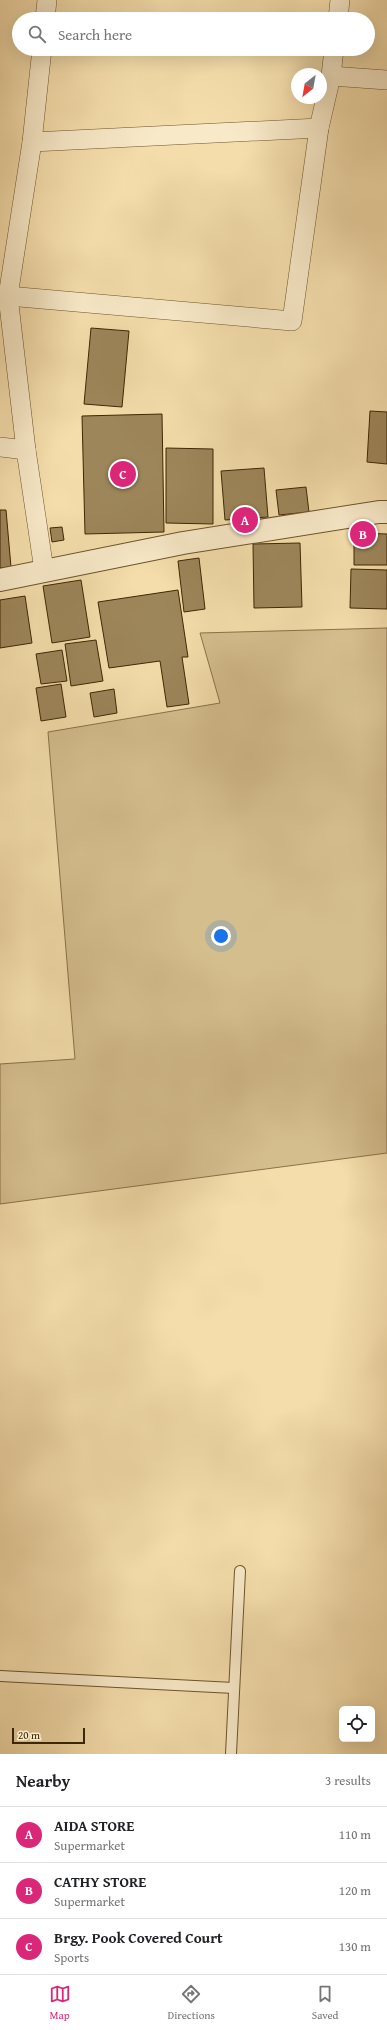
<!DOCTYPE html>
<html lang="en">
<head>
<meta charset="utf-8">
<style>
  body { margin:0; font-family:"Gentium Book Plus",serif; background:#f6f6f6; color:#202124 }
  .controls { position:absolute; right:12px; bottom:12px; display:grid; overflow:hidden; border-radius:6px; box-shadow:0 4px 16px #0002 }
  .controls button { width:36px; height:36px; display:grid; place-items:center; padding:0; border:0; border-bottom:1px solid #e0e0e0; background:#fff; color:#202124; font:20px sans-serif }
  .compass { position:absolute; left:291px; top:68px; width:36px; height:36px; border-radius:50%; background:#fff; box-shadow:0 4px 16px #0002; rotate:211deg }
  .scale { position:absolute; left:12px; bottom:10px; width:73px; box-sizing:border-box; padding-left:4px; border:2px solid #3e2703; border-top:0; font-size:11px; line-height:14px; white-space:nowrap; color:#3e2703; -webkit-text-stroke:3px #f8e9c8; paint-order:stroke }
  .you { position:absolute; left:221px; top:936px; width:14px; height:14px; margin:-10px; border:3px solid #fff; border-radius:50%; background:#1a73e8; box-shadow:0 0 0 6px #1a73e833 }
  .badge { display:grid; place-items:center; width:26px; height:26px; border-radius:50%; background:#db2777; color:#fff; font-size:13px; font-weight:700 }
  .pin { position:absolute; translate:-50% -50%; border:2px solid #fff; box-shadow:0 1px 4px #0006 }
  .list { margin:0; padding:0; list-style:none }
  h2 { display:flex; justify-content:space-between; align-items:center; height:52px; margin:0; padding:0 16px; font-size:17px }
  h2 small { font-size:13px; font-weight:400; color:#757577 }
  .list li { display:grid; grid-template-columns:26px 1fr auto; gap:12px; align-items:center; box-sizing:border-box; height:56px; padding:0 16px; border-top:1px solid #e0e0e0 }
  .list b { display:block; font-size:15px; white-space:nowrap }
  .list p { margin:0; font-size:13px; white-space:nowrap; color:#757577 }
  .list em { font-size:13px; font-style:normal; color:#757577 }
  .icon { flex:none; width:22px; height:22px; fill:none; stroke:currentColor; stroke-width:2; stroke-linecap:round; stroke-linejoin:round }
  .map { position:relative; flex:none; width:387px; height:1754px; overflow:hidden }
  .search { position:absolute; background:#fff; box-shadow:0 4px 16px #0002; left:12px; right:12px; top:12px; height:44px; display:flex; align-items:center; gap:10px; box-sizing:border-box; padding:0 14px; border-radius:22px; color:#757577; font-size:15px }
  .sheet { height:220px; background:#fff }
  nav { display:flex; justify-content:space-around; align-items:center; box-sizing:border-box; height:56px; border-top:1px solid #e0e0e0; background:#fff; font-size:11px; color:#757577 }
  nav a { display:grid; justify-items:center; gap:2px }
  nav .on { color:#db2777 }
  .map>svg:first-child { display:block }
  .green { fill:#d5be8e; stroke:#8a7248 }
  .building { fill:#9d865a; stroke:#3e2703 }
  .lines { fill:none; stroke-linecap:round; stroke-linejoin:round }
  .service-casing { stroke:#6c542d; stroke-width:12 }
  .minor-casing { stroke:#6c542d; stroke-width:20 }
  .tertiary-casing { stroke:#6c542d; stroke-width:24 }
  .service { stroke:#f8e9c8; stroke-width:10 }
  .minor { stroke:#f8e9c8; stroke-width:19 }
  .tertiary { stroke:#f8e9c8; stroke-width:22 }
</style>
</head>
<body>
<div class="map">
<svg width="387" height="1754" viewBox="0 0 387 1754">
  <rect width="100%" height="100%" fill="#f4ddab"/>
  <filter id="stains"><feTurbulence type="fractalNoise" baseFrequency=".005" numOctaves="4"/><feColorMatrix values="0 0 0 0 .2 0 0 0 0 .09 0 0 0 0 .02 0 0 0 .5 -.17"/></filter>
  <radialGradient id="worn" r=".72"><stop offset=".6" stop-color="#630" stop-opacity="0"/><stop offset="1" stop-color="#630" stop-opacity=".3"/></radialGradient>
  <path class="green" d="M 387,628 L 387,1153 L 0,1204 L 0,1064 L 75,1059 L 48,732 L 220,703 L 200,633 Z"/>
  <g class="building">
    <path d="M 91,328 L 129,331 L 122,407 L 84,404 Z"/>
    <path d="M 370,411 L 387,412 L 387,464 L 367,462 Z"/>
    <path d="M 162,414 L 164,532 L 85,534 L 82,416 Z"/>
    <path d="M 166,448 L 213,449 L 213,524 L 166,523 Z"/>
    <path d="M 264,468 L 268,517 L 225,520 L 221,471 Z"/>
    <path d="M 306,487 L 309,512 L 279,515 L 276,490 Z"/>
    <path d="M 0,510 L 6,510 L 11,567 L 0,568 Z"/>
    <path d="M 62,527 L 64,540 L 52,542 L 50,528 Z"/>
    <path d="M 354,533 L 387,534 L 387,565 L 354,565 Z"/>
    <path d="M 300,543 L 302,607 L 254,608 L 253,544 Z"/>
    <path d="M 199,558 L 205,609 L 184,612 L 178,561 Z"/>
    <path d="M 351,569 L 387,570 L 387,609 L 350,608 Z"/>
    <path d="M 81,580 L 90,637 L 52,643 L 43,586 Z"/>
    <path d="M 178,590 L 188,657 L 182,657 L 189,704 L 167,707 L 160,661 L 109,668 L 98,602 Z"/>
    <path d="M 25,596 L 32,643 L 0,648 L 0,600 Z"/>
    <path d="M 96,640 L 103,681 L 71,686 L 65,644 Z"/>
    <path d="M 62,650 L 67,681 L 41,684 L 36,654 Z"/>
    <path d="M 61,684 L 66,717 L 41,721 L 36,688 Z"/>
    <path d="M 114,689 L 117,713 L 94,717 L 90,693 Z"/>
  </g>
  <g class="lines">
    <g class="service-casing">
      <g id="service">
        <path d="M 0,1676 L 234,1688"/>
        <path d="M 231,1754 L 240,1571"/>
      </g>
    </g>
    <g class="minor-casing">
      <g id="minor">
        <path d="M 45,19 L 47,0"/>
        <path d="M 338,19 L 340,0"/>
        <path d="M 42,49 L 32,142 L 8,296 L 26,450 L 44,570"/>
        <path d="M 331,76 L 387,80"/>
        <path d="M 32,142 L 319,128"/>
        <path d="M 8,296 L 292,321 L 319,128 L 331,76 L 334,49"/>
        <path d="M 0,447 L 26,450"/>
      </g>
    </g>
    <g class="tertiary-casing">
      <path id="tertiary" d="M 0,580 L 183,543 L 379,512 L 387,512"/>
    </g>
    <use href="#service" class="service"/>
    <use href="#minor" class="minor"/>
    <use href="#tertiary" class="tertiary"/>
  </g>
  <rect width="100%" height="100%" filter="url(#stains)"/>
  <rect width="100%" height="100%" fill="url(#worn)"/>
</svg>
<div class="controls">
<button><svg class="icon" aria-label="locate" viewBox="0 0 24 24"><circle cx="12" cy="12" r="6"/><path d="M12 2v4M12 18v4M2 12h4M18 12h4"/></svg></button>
</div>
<svg class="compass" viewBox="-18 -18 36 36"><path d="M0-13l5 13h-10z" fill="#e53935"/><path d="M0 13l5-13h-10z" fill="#757577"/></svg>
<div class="scale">20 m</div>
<div class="you"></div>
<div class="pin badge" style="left:245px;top:520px">A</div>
<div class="pin badge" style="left:363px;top:534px">B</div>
<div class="pin badge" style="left:123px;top:474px">C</div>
<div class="search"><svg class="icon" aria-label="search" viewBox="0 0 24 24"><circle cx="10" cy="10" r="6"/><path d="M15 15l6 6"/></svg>Search here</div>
</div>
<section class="sheet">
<h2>Nearby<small>3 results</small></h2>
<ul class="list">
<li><span class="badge">A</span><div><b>AIDA STORE</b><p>Supermarket</p></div><em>110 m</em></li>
<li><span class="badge">B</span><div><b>CATHY STORE</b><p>Supermarket</p></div><em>120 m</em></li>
<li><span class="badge">C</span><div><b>Brgy. Pook Covered Court</b><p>Sports</p></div><em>130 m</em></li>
</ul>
</section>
<nav>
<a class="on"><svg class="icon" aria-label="map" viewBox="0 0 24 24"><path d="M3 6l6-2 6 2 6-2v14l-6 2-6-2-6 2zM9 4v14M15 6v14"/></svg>Map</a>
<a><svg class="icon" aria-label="directions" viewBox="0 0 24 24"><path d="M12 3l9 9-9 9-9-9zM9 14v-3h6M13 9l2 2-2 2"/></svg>Directions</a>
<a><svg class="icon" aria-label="saved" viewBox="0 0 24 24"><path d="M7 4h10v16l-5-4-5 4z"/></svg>Saved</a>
</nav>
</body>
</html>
